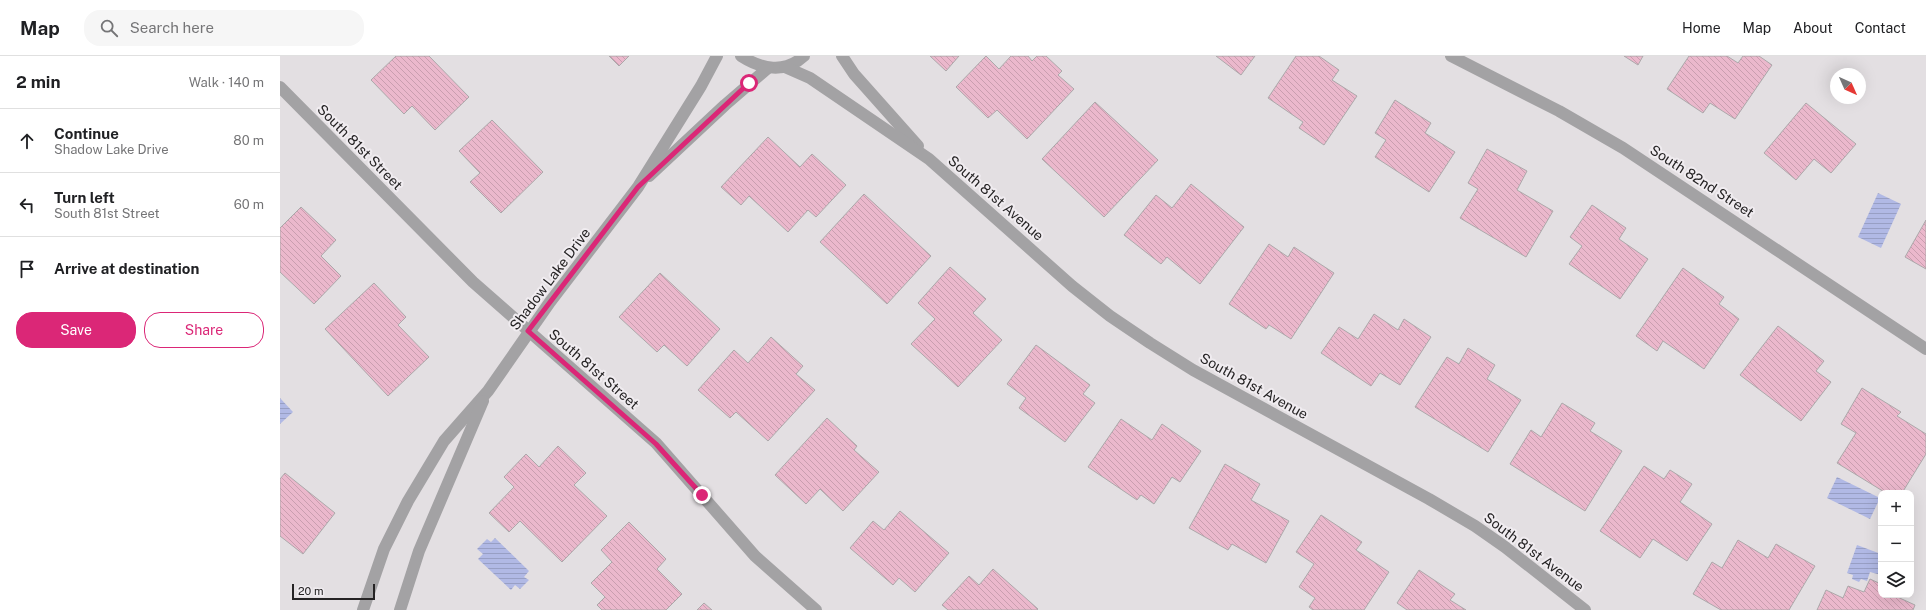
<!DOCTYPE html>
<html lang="en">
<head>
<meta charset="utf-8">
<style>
  body { margin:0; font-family:"Public Sans",sans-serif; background:#f6f6f6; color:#202124 }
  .controls { position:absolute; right:12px; bottom:12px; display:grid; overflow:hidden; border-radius:8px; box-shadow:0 4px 16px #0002 }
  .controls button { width:36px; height:36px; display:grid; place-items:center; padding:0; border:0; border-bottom:1px solid #e0e0e0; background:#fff; color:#202124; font:20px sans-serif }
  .compass { position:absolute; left:1550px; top:12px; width:36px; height:36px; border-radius:50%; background:#fff; box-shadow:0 4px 16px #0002; rotate:135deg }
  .scale { position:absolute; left:12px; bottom:10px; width:83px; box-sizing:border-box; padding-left:4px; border:2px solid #252324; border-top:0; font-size:11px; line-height:14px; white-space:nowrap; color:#252324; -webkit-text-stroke:3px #f0ecf0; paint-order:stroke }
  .stop { position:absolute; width:12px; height:12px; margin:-9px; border:3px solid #db2777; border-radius:50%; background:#fff }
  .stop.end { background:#db2777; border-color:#fff; box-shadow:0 1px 4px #0008 }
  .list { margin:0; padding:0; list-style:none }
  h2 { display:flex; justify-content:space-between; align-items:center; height:52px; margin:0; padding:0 16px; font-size:17px }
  h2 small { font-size:13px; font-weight:400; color:#757577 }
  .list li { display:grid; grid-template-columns:26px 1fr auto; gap:12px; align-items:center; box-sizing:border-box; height:64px; padding:0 16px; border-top:1px solid #e0e0e0 }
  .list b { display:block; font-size:15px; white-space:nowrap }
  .list p { margin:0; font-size:13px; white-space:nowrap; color:#757577 }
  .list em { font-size:13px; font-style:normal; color:#757577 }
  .actions { display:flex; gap:8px; padding:12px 16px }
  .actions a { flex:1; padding:9px 0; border:1px solid #db2777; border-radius:16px; text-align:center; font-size:14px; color:#db2777 }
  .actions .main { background:#db2777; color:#fff }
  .icon { flex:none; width:22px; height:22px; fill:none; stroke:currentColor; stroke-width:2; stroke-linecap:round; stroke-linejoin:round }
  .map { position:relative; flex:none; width:1646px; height:554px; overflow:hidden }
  header { display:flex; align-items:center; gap:24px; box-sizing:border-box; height:56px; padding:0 20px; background:#fff; border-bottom:1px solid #e0e0e0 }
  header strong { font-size:19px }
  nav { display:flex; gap:22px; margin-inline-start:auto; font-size:14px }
  .search { width:280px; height:36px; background:#f6f6f6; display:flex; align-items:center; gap:10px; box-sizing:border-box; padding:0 14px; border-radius:16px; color:#757577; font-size:15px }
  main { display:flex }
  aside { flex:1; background:#fff }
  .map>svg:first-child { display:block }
  .water { fill:url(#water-rules) }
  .building { fill:url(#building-back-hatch); stroke:#aca8aa }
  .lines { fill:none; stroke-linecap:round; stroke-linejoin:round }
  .minor { stroke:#a3a2a4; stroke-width:12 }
  .route { stroke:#db2777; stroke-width:5 }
  .labels { text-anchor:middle; stroke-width:4; stroke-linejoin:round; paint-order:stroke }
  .street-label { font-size:14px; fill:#252324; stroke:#f0ecf0 }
</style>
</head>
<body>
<header>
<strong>Map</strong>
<div class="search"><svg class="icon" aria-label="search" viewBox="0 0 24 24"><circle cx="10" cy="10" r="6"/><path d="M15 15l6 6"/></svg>Search here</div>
<nav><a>Home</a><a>Map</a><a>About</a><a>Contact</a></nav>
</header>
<main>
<aside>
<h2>2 min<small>Walk · 140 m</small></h2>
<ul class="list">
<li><svg class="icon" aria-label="ahead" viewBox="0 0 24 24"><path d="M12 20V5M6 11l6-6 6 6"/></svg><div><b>Continue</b><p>Shadow Lake Drive</p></div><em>80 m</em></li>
<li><svg class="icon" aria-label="left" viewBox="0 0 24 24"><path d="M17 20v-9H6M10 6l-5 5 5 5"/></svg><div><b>Turn left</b><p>South 81st Street</p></div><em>60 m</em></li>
<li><svg class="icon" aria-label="arrive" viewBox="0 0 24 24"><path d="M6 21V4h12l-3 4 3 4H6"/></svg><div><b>Arrive at destination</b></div></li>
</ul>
<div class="actions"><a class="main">Save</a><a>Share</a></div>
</aside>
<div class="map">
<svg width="1646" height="554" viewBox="0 0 1646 554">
  <defs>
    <pattern id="water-rules" width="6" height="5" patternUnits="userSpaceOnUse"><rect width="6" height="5" fill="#b1b9e5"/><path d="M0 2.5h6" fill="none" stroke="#989fc4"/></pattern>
    <pattern id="building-back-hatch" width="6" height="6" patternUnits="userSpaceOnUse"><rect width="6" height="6" fill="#ebb8cc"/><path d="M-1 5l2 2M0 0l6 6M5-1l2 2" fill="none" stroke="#c99eaf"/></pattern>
  </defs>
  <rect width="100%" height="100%" fill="#e3dfe2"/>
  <g class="water">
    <path d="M 1598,137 L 1621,148 L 1601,192 L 1578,181 Z"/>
    <path d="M 0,342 L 13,356 L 0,368 Z"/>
    <path d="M 1557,421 L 1600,442 L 1590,463 L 1547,442 Z"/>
    <path d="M 215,482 L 249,515 L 244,521 L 249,524 L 240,533 L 235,529 L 231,534 L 198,503 L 203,498 L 197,493 L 207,483 L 211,486 Z"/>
    <path d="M 1577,489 L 1601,498 L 1601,519 L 1590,516 L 1587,525 L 1581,523 L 1579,526 L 1572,523 L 1573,519 L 1567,517 Z"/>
  </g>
  <g class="building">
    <path d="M 116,0 L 149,0 L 189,41 L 155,74 L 132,50 L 124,58 L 91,24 Z"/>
    <path d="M 329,0 L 349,0 L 339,10 Z"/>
    <path d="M 650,0 L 679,0 L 666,15 Z"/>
    <path d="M 706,0 L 719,13 L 731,0 L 748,0 L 752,5 L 757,0 L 766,0 L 782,15 L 778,19 L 794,33 L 747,83 L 717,54 L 708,62 L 676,31 Z"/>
    <path d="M 936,0 L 975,0 L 961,19 Z"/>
    <path d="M 1016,0 L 1039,0 L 1059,14 L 1052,24 L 1077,40 L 1044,89 L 1019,72 L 1023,66 L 988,42 Z"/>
    <path d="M 1344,0 L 1363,0 L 1358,9 Z"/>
    <path d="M 1409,0 L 1447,0 L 1458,7 L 1463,0 L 1479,0 L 1492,9 L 1455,63 L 1430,47 L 1423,57 L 1387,33 Z"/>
    <path d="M 1115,44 L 1151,67 L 1145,77 L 1175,96 L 1149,136 L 1095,101 L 1106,84 L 1095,77 Z"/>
    <path d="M 815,46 L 878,104 L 824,161 L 762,103 Z"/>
    <path d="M 1526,47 L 1576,88 L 1551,117 L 1534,103 L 1516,124 L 1484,97 Z"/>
    <path d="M 212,64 L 263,116 L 221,157 L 190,126 L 200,117 L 179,95 Z"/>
    <path d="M 488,81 L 520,111 L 532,98 L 566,129 L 536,161 L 528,154 L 508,176 L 469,140 L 461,149 L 441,131 Z"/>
    <path d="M 1207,93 L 1247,115 L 1237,134 L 1273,155 L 1246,201 L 1180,162 L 1198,133 L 1188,127 Z"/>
    <path d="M 911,128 L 964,171 L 920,228 L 887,201 L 881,208 L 844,179 L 876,139 L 892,152 Z"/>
    <path d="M 584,138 L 651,200 L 607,248 L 540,186 Z"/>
    <path d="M 1312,149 L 1346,172 L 1339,183 L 1368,203 L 1340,243 L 1289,208 L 1302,190 L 1290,181 Z"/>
    <path d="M 21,151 L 56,184 L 41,200 L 61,220 L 34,248 L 0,216 L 0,172 Z"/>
    <path d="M 1646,164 L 1646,213 L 1625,201 Z"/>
    <path d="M 989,188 L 1008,201 L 1014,191 L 1054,217 L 1011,283 L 989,269 L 986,273 L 949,248 Z"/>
    <path d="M 670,211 L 706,243 L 693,257 L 722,284 L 678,331 L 631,288 L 655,263 L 638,247 Z"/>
    <path d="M 1403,212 L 1444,241 L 1439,248 L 1459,263 L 1424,313 L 1383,285 L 1377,295 L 1356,280 Z"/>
    <path d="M 380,217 L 440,273 L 407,310 L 384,289 L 377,296 L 339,261 Z"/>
    <path d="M 94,227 L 126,261 L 118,269 L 149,301 L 108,340 L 45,273 Z"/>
    <path d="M 1094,258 L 1118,274 L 1124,263 L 1151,281 L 1120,329 L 1100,317 L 1091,330 L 1041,297 L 1059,271 L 1078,283 Z"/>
    <path d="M 1498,270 L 1544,305 L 1536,315 L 1551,326 L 1521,365 L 1460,319 Z"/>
    <path d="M 491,281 L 523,310 L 516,318 L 535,334 L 488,385 L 456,356 L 450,362 L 418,334 L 454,294 L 468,307 Z"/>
    <path d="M 756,289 L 810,329 L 803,338 L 815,347 L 785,386 L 739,352 L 746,342 L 727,328 Z"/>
    <path d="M 1188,292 L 1215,309 L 1207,323 L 1241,344 L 1208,396 L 1135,351 L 1167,301 L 1179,308 Z"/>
    <path d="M 1582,332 L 1621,356 L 1617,360 L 1646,378 L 1646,398 L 1622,437 L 1606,437 L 1557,407 L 1576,377 L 1561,368 Z"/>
    <path d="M 1282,347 L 1315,367 L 1310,375 L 1342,395 L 1305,455 L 1230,408 L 1251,374 L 1261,381 Z"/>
    <path d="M 547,362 L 577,390 L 574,394 L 599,416 L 563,455 L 540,433 L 526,448 L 495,419 Z"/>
    <path d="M 841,363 L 872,384 L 882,368 L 921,395 L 900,426 L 892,421 L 874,448 L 861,439 L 857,444 L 808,411 Z"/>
    <path d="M 278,390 L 306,417 L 294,429 L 327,460 L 282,506 L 240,465 L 229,476 L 209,457 L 234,431 L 224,421 L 246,398 L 259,411 Z"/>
    <path d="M 945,408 L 980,428 L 971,444 L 1009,465 L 986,507 L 952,488 L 948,494 L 909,472 Z"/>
    <path d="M 1364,410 L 1384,423 L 1390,414 L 1412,428 L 1400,446 L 1432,468 L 1407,505 L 1373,483 L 1360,502 L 1320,475 Z"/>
    <path d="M 5,417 L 55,457 L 23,498 L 0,480 L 0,423 Z"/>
    <path d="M 620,455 L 669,497 L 635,536 L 619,522 L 613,529 L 570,492 L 593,465 L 604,474 Z"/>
    <path d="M 1041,459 L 1082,486 L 1076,494 L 1109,516 L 1084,554 L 1033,554 L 1029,551 L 1035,542 L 1019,531 L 1034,508 L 1016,496 Z"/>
    <path d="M 349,466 L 386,503 L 377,513 L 402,538 L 386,554 L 322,554 L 317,549 L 325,541 L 311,527 L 332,506 L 321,494 Z"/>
    <path d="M 1458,484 L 1488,502 L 1496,488 L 1535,510 L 1509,554 L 1441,554 L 1413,538 L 1432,506 L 1442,512 Z"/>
    <path d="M 713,513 L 758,553 L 757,554 L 668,554 L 662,549 L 689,520 L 699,529 Z"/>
    <path d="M 1139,514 L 1175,538 L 1170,544 L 1186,554 L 1127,554 L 1117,547 Z"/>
    <path d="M 1590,523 L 1601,528 L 1601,539 L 1613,539 L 1635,549 L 1633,554 L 1537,554 L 1546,534 L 1563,542 L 1568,530 L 1584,536 Z"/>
    <path d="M 424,547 L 432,554 L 417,554 Z"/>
  </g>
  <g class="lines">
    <g class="minor">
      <path d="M 461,0 C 481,13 505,18 524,0"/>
      <path d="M 562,0 L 574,18 L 638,90"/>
      <path d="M 1171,0 L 1279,55 L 1343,92 L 1646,293"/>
      <path d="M 505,11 L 530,22 L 649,103 L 792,230 L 830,260 L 870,287 L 913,314 L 1149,443 L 1195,470 L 1225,491 L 1305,554"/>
      <path d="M 0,31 L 193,226 L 376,387 L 475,500 L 536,554"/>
      <path d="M 369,120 L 445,49 L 488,12"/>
      <path d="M 83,554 L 104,493 L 128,445 L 164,385 L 208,335 L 270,246 L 358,131 L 421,30 L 437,0"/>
      <path d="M 120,554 L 139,495 L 203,345"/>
    </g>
  </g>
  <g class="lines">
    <path class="route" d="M 422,439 L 376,388 L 248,275 L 358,131 L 469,27"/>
  </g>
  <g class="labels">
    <g class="street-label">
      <text transform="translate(80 91) rotate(45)" y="5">South 81st Street</text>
      <text transform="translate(1422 125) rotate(33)" y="5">South 82nd Street</text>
      <text transform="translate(716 142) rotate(41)" y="5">South 81st Avenue</text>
      <text transform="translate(270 223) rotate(-53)" y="5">Shadow Lake Drive</text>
      <text transform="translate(314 313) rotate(41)" y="5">South 81st Street</text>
      <text transform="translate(974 330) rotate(29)" y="5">South 81st Avenue</text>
      <text transform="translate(1254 496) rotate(37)" y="5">South 81st Avenue</text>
    </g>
  </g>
</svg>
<div class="controls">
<button>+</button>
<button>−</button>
<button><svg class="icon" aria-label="layers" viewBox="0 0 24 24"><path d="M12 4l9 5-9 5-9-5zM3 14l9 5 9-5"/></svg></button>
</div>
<svg class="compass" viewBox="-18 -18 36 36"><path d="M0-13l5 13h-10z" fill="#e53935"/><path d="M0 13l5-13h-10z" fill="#757577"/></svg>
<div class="scale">20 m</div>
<div class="stop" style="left:469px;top:27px"></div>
<div class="stop end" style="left:422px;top:439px"></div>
</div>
</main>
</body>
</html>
